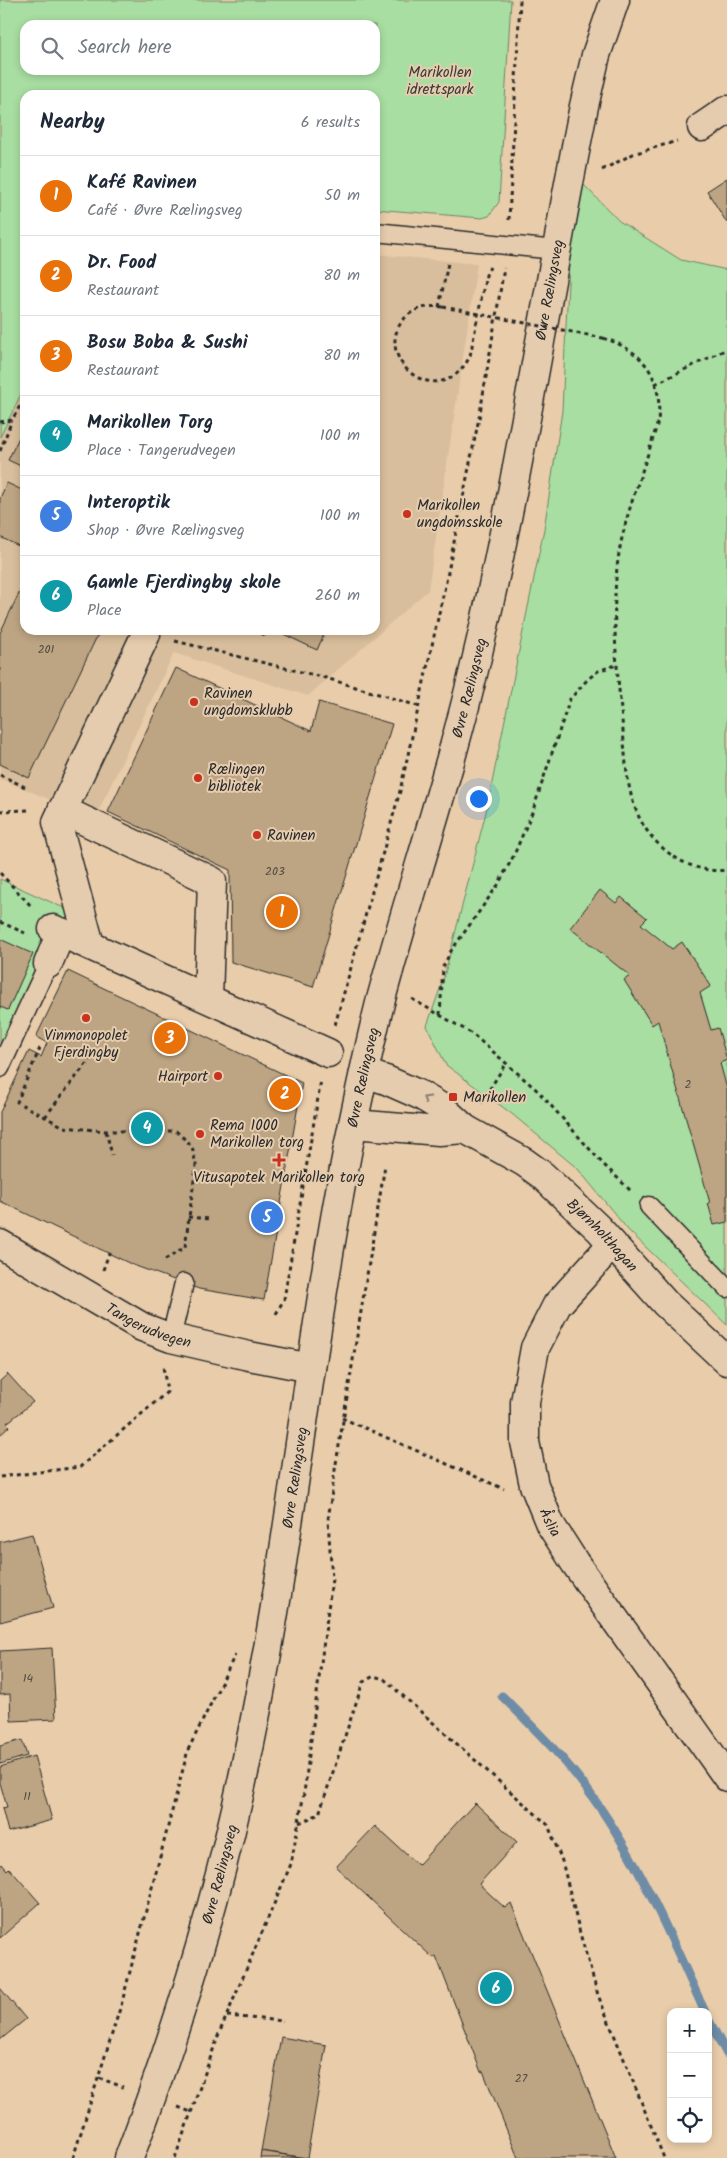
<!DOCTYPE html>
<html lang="en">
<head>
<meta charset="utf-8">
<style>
  body { margin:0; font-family:Kalam,sans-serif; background:#f6f6f7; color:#1f2937 }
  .controls { position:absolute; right:15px; bottom:15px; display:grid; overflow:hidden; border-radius:10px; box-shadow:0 2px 8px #0003 }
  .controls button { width:45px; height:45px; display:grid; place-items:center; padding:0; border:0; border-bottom:1px solid #e0e1e3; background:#fff; color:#1f2937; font:25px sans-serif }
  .you { position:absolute; left:478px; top:798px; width:18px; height:18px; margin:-12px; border:4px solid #fff; border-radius:50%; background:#1a73e8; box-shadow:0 0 0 8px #1a73e833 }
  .badge { display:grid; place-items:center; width:32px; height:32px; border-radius:50%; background:#111827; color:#fff; font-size:16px; font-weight:700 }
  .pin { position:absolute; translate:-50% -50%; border:2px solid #fff; box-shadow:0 1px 5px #0006 }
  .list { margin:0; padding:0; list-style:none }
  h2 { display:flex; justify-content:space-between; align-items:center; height:65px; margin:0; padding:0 20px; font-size:21px }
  h2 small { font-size:16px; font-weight:400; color:#747a83 }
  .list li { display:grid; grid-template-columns:32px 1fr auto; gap:15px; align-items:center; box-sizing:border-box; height:80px; padding:0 20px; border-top:1px solid #e0e1e3 }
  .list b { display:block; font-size:19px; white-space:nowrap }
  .list p { margin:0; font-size:16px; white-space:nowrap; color:#747a83 }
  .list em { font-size:16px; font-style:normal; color:#747a83 }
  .icon { flex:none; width:28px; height:28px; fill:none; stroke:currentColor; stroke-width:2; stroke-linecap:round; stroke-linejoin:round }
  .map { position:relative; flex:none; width:727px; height:2158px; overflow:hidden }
  .search { position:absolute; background:#fff; box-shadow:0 2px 8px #0003; left:20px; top:20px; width:360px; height:55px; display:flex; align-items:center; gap:12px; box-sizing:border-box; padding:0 18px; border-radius:15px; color:#747a83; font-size:19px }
  .panel { position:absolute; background:#fff; box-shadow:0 2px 8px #0003; left:20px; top:90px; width:360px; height:545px; border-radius:15px }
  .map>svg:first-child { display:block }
  .built { fill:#d8be9c }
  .green { fill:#a8dea1; stroke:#6a8466; fill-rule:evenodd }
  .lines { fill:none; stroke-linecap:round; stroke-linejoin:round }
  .stream { stroke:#6e8ca6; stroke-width:9 }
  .building { fill:#bda583; stroke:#2b2b2b }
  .service-casing { stroke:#2b2b2b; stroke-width:21 }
  .pedestrian-casing { stroke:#2b2b2b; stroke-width:31 }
  .minor-casing { stroke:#2b2b2b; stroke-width:31 }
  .tertiary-casing { stroke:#2b2b2b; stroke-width:31 }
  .secondary-casing { stroke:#2b2b2b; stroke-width:31 }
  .path { stroke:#2b2b2b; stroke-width:3; stroke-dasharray:4 4; stroke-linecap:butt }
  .service { stroke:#e6ccae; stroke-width:18 }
  .pedestrian { stroke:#e6ccae; stroke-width:28 }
  .minor { stroke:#e6ccae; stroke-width:28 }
  .tertiary { stroke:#e6ccae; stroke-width:28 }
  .secondary { stroke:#e6ccae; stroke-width:28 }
  .path-bridge { stroke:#2b2b2b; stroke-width:3; stroke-dasharray:4 4; stroke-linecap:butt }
  .oneway { stroke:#887c6c }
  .poi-dot { fill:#c8321e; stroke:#e6ccae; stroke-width:2 }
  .labels { text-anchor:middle; stroke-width:4; stroke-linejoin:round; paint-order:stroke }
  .number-label { font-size:12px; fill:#504a41 }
  .park-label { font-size:15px; fill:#383d37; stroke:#e6ccae }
  .street-label { font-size:15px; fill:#2b2b2b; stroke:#e6ccae }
  .poi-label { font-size:15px; fill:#2b2b2b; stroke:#e6ccae; text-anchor:start }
</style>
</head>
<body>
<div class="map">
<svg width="727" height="2158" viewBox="0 0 727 2158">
  <rect width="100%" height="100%" fill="#e9cdaa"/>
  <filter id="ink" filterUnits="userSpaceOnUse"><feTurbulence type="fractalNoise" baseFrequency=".02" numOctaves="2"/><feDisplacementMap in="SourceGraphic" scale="10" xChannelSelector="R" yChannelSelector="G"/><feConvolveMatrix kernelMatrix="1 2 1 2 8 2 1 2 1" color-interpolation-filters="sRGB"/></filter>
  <g filter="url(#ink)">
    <path class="built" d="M 375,254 L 477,264 L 428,590 L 308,696 L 174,653 L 95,818 L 0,779 L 0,437 L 25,386 L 25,630 L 375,630 Z"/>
    <g class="green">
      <path d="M 0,0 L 511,0 L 499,202 L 489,216 L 482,218 L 375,209 L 375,95 L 25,95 L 25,386 L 0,437 ZM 25,25 L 375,25 L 375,70 L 25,70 Z"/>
      <path d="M 583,184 L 619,221 L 681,260 L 727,270 L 727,1325 L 628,1230 L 578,1169 L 512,1114 L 446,1065 L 427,1026 L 444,977 L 486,812 L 544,529 L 562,411 L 569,262 Z"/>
      <path d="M 0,879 L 75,913 L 0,1081 Z"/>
    </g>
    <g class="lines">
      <g class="stream">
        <path d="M 502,1696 C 535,1729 570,1763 596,1802 C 640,1864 673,1942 705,2012"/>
        <path d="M 708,2019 L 727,2054"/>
      </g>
    </g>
    <g class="building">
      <path d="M 727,178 L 727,223 L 707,191 Z"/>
      <path d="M 23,429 L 25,430 L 25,468 L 8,460 Z"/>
      <path d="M 7,483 L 22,490 L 25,485 L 25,549 L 0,537 L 0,498 Z"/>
      <path d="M 25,581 L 25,630 L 100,630 L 29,778 L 0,764 L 0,633 Z"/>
      <path d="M 251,630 L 268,630 L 265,636 Z"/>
      <path d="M 275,630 L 326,630 L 317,650 Z"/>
      <path d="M 176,668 L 311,731 L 319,702 L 392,724 L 313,987 L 231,962 L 230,870 L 108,812 Z"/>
      <path d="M 600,890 L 616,903 L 621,897 L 647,918 L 641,924 L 672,949 L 682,942 L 711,986 L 700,993 L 711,1030 L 718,1028 L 727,1060 L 720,1063 L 727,1089 L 727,1222 L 714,1225 L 708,1203 L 710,1203 L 658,1021 L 652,1025 L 624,980 L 630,976 L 570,928 Z"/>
      <path d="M 0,939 L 33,954 L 8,1010 L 0,1007 Z"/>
      <path d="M 68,971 L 302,1083 L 264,1300 L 199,1289 L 133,1265 L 0,1201 L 0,1112 L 29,1051 L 41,1057 L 47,1043 L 36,1037 Z"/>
      <path d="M 8,1374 L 33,1402 L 7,1423 L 10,1426 L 0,1435 L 0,1381 Z"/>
      <path d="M 32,1534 L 53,1608 L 0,1622 L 0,1542 Z"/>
      <path d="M 52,1648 L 56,1719 L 11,1721 L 10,1694 L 0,1695 L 0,1651 Z"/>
      <path d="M 22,1740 L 27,1756 L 0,1764 L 0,1746 Z"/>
      <path d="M 34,1756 L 52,1820 L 8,1832 L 2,1808 L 7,1807 L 0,1783 L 0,1767 Z"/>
      <path d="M 475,1803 L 517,1842 L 479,1884 L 505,1908 L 511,1903 L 616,2158 L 518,2158 L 483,2071 L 481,2072 L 436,1956 L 433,1958 L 336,1867 L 375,1826 L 418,1865 Z"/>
      <path d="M 2,1864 L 7,1870 L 9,1868 L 40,1903 L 0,1938 L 0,1866 Z"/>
      <path d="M 0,1988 L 26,2019 L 0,2040 Z"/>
      <path d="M 281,2037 L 326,2045 L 307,2158 L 261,2151 Z"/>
      <path d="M 261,2151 L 303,2158 L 260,2158 Z"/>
    </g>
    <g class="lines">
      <g class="service-casing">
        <g id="service">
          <path d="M 375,232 L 556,250"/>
          <path d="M 0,1068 L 48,964"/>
          <path d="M 649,1206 L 727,1288"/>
          <path d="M 171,1338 L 184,1283"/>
        </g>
      </g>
      <g class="pedestrian-casing">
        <g id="pedestrian">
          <path d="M 62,810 L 212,881 L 208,998"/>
          <path d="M 53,929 L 328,1053"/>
          <path d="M 90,945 L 57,822 L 146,634"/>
          <path d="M 48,964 L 61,932"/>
        </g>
      </g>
      <g class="minor-casing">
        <g id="minor">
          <path d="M 702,127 L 727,110"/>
          <path id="s1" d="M 0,1244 L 142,1327 L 171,1338 L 249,1356 L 311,1368"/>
          <path id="s2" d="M 612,1244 L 557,1305 L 535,1348 L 525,1402 L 525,1442 L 534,1485 L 550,1524 L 575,1563 L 727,1777"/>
        </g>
      </g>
      <g class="tertiary-casing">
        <g id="tertiary">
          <path id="s3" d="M 364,1073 L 386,1080 L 420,1095 L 442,1108 L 465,1129 L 524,1162 L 542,1175 L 599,1229 L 665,1303 L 727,1361"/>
          <path d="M 353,1124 L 439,1131 L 465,1129"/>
        </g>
      </g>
      <g class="secondary-casing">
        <g id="secondary">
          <path id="s4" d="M 129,2158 C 178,2029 218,1898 246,1763 C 289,1560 308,1352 348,1148 C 358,1099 368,1051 380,1003 C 411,887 450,774 477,657 C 520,475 547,289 584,106 L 596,55 L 615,0"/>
        </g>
      </g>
      <g class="path">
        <path d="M 602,170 L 633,154 L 677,141"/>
        <path d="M 509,220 L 520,0"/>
        <path d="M 439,307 L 448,263"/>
        <path d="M 443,307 C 428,305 414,308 404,319 C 370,358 440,416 470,356 L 486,275 L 490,267"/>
        <path d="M 603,338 C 645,351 663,378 658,421 C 645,469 622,518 617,568 C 611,622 618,677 623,731 C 626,760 626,790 639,817 C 654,849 691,875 727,870"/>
        <path d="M 655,384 L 727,349"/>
        <path d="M 0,422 L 12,420 L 25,397"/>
        <path d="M 0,451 L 12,420"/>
        <path d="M 175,641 L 326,678 L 418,706"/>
        <path d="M 0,775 L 25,787"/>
        <path d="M 0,811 L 29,810"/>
        <path d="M 0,873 L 33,908"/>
        <path d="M 0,922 L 25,933"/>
        <path d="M 412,999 L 471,1033 L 491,1050 L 538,1091 L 603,1164 L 631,1191"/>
        <path d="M 440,1015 L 443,967 L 451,951 L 498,885 L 514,855 L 533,810 L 570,699 L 588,679 L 598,671 L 616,665"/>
        <path d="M 335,1025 L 400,791 L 447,577 L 480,413 L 504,268"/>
        <path d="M 40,1048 L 17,1102 L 64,1127 L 106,1131 L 176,1131 L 192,1146 L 196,1165 L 185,1247 L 162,1262"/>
        <path d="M 481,1103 L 506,1063"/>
        <path d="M 45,1117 L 90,1059"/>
        <path d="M 106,1131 L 112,1155"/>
        <path d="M 188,1217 L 211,1219"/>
        <path d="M 103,1270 L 109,1253"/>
        <path d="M 276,1314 L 284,1299 L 321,1080"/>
        <path d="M 342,1418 L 504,1489"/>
        <path d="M 0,1477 L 80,1467 L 167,1392 L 163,1366"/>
        <path d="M 299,1823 L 319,1814 L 363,1682 L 374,1676 L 384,1679 L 548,1825 L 562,1861 L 581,1937 L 598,1995 L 664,2158"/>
        <path d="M 227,2016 L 283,2021"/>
        <path d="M 99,2078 L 123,2087"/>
        <path d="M 178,2107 L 191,2112"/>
        <path d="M 73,2158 L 122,2002 L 188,1750 L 235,1655"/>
        <path d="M 175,2158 L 218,2036 L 291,1864 L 304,1793 L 332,1579 L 328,1520 L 335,1470 L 385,1165"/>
      </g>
      <use href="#service" class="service"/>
      <use href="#pedestrian" class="pedestrian"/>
      <use href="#minor" class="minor"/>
      <use href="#tertiary" class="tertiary"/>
      <use href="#secondary" class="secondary"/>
      <path class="path-bridge" d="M 443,307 L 603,338"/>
    </g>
    <defs><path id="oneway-chevron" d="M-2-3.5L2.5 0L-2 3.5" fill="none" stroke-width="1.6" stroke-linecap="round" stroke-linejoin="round" transform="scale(1.25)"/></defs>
    <use class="oneway" href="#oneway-chevron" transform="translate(426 1099) rotate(-150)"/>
  </g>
  <g class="poi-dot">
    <circle cx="407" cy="514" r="5"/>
    <circle cx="194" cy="702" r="5"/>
    <circle cx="198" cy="778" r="5"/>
    <circle cx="257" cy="835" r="5"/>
    <circle cx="86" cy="1018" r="5"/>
    <circle cx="218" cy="1076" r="5"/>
    <rect x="448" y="1092" width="10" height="10" rx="2.5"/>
    <circle cx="200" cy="1134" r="5"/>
    <path d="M276.5 1152.5h5v5h5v5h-5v5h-5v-5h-5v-5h5z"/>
  </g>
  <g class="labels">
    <g class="number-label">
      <text x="46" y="653">201</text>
      <text x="275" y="875">203</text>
      <text x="688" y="1088">2</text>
      <text x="28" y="1682">14</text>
      <text x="27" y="1800">11</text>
      <text x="521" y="2082">27</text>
    </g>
    <g class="park-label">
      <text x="440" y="77">Marikollen<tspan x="440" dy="17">idrettspark</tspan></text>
    </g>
    <g class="street-label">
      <text dy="5" stroke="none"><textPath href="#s4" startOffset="1918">Øvre Rælingsveg</textPath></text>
      <text dy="5" stroke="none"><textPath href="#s4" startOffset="1512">Øvre Rælingsveg</textPath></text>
      <text dy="5" stroke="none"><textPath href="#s4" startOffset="1108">Øvre Rælingsveg</textPath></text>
      <text dy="5" stroke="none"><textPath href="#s3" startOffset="292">Bjørnholthagan</textPath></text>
      <text dy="5" stroke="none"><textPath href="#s1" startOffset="170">Tangerudvegen</textPath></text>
      <text dy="5" stroke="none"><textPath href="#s4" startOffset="702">Øvre Rælingsveg</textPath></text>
      <text dy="5" stroke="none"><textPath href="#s2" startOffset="310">Åslia</textPath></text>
      <text dy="5" stroke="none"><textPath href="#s4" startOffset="298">Øvre Rælingsveg</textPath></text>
    </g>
    <g class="poi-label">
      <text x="417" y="510">Marikollen<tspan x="417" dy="17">ungdomsskole</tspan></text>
      <text x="204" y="698">Ravinen<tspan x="204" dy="17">ungdomsklubb</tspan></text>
      <text x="208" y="774">Rælingen<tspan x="208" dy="17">bibliotek</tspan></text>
      <text x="267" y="840">Ravinen</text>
      <text x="86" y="1040" text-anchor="middle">Vinmonopolet<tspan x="86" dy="17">Fjerdingby</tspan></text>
      <text x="208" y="1081" text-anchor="end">Hairport</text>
      <text x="463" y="1102">Marikollen</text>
      <text x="210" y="1130">Rema 1000<tspan x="210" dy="17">Marikollen torg</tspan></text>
      <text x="279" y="1182" text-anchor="middle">Vitusapotek Marikollen torg</text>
    </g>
  </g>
</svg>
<div class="controls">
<button>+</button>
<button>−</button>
<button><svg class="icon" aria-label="locate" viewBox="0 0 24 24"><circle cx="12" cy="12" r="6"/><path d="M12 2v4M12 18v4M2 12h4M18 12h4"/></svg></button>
</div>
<div class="you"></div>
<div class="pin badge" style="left:282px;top:912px;background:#e8710a">1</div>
<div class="pin badge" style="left:285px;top:1094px;background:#e8710a">2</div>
<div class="pin badge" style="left:170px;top:1038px;background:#e8710a">3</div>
<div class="pin badge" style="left:147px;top:1128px;background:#0f9aa8">4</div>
<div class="pin badge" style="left:267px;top:1217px;background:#3f7fe0">5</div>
<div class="pin badge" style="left:496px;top:1988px;background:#0f9aa8">6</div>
<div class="search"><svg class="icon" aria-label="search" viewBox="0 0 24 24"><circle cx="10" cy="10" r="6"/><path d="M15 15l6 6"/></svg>Search here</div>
<section class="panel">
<h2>Nearby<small>6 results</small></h2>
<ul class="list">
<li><span class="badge" style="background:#e8710a">1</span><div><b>Kafé Ravinen</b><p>Café · Øvre Rælingsveg</p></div><em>50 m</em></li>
<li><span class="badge" style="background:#e8710a">2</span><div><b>Dr. Food</b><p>Restaurant</p></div><em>80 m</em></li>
<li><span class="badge" style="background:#e8710a">3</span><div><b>Bosu Boba &amp; Sushi</b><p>Restaurant</p></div><em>80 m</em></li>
<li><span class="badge" style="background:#0f9aa8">4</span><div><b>Marikollen Torg</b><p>Place · Tangerudvegen</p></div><em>100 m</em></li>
<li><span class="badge" style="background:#3f7fe0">5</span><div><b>Interoptik</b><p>Shop · Øvre Rælingsveg</p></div><em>100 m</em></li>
<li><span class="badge" style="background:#0f9aa8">6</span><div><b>Gamle Fjerdingby skole</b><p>Place</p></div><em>260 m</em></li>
</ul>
</section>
</div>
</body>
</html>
